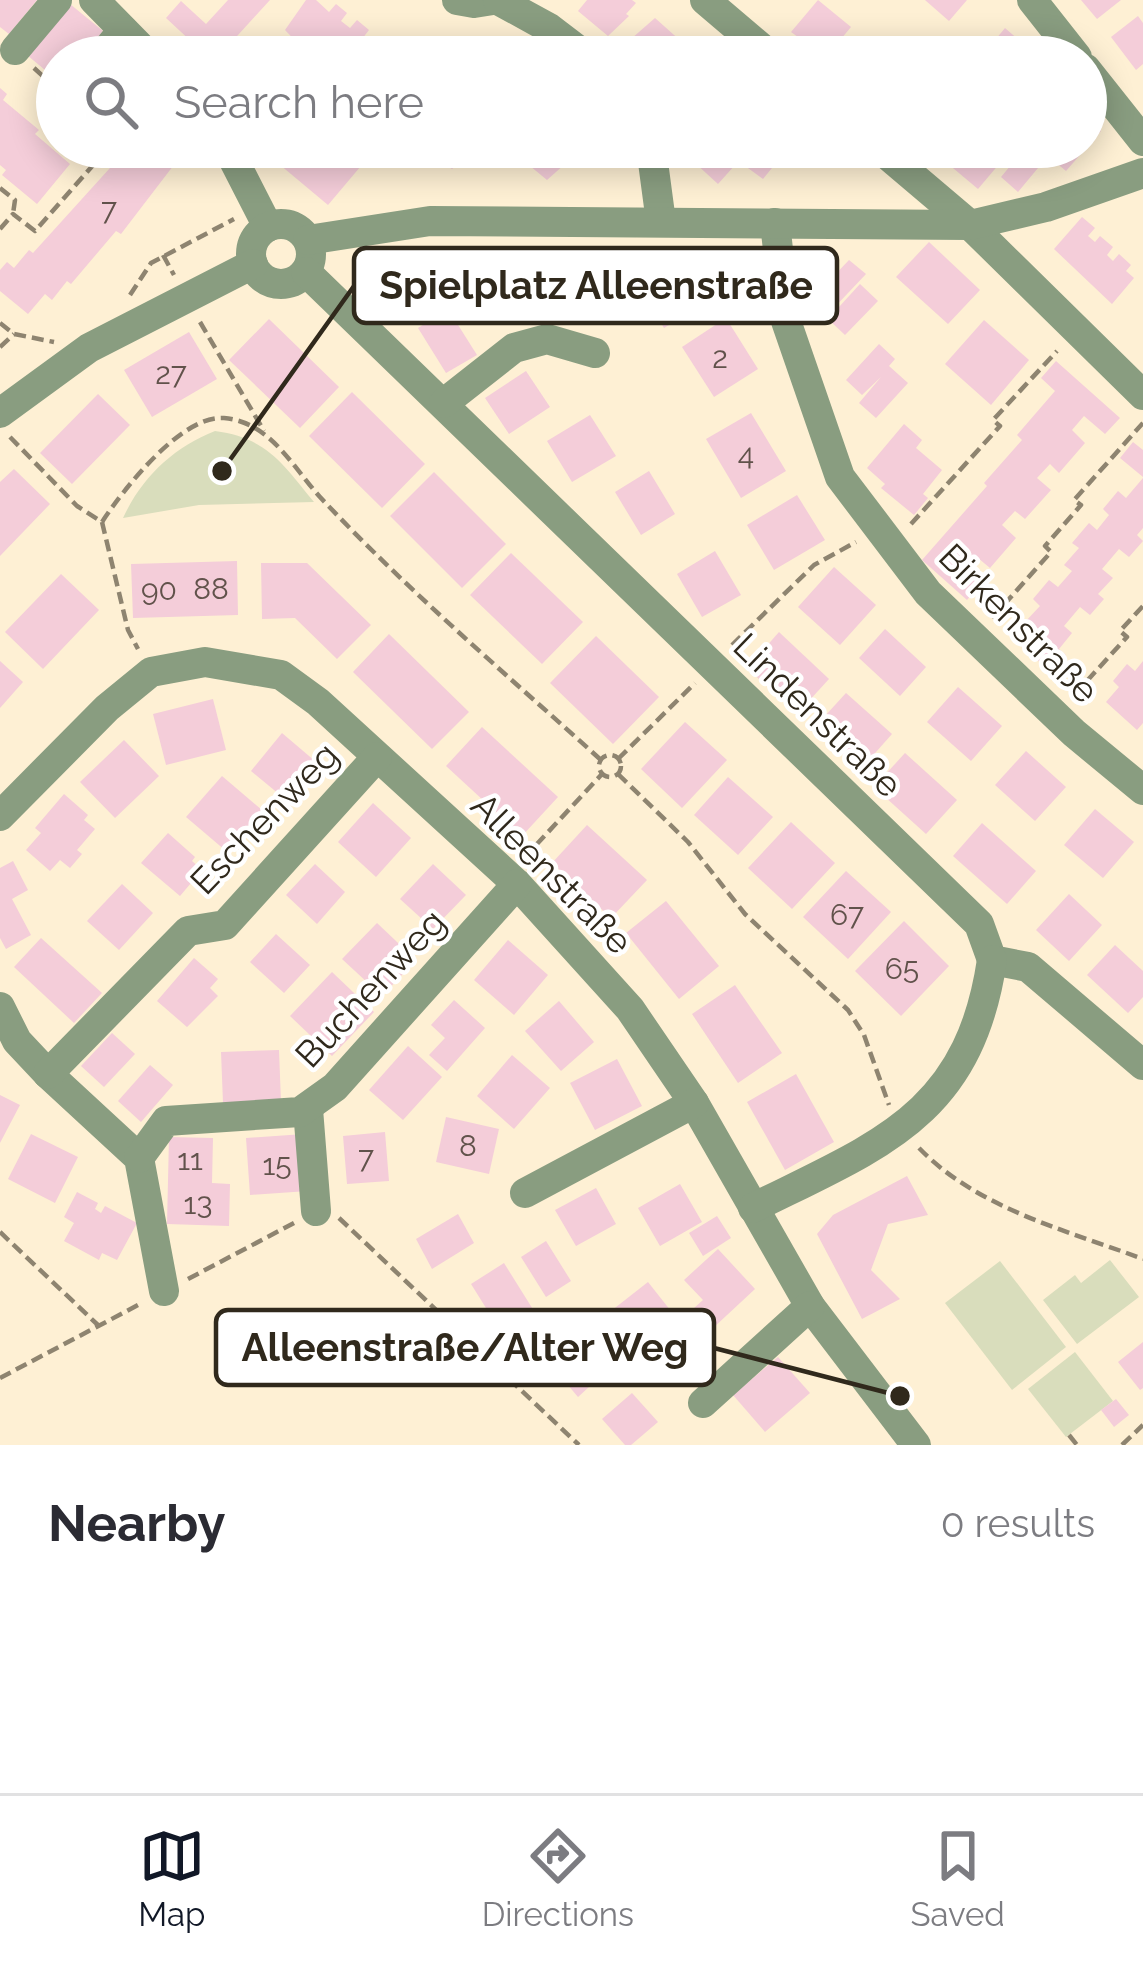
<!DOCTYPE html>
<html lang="en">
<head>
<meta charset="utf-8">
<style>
  body { margin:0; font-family:Raleway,sans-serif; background:#f7f7f7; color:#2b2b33 }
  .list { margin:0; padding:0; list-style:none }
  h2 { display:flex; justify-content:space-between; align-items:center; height:156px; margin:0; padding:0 48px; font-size:51px }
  h2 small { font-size:39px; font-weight:400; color:#7c7c81 }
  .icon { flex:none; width:66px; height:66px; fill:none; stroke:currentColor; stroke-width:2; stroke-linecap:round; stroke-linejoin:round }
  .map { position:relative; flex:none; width:1143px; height:1445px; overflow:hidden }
  .search { position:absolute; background:#fff; box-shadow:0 6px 30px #0003; left:36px; right:36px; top:36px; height:132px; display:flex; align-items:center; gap:30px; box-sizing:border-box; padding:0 42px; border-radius:66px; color:#7c7c81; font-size:45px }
  .sheet { height:348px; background:#fff }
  nav { display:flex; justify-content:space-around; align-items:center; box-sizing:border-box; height:168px; border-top:3px solid #e1e1e2; background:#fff; font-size:33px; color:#7c7c81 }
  nav a { display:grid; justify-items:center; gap:6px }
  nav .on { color:#111827 }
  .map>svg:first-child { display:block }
  .green { fill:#d9ddbc }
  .building { fill:#f4cdd9 }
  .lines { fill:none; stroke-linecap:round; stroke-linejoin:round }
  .path { stroke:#8e8470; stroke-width:4.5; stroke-dasharray:12 6; stroke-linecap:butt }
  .minor { stroke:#899d80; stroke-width:30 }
  .labels { text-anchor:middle; stroke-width:9; stroke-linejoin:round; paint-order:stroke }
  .number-label { font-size:30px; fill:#61524b }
  .street-label { font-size:36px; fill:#30291c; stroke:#fff }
  .leader { fill:none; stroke:#30291c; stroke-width:4.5 }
  .callout-dot { fill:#30291c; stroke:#fff; stroke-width:4.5 }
  .callout { fill:#fff; stroke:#30291c; stroke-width:4.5 }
  .callout-label { font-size:39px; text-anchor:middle; font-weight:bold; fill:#30291c }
</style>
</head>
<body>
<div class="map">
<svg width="1143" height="1445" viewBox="0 0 1143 1445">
  <rect width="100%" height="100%" fill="#fef0d4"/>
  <g class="green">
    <path d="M 215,431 C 267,438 282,463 314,502 L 199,505 L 123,518 C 142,477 174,447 215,431 Z"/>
    <path d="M 1110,1260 L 1139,1297 L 1077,1344 L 1043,1300 L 1075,1275 L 1081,1283 Z"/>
    <path d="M 1000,1261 L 1066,1347 L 1012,1390 L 945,1303 Z"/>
    <path d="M 1075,1352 L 1113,1401 L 1066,1437 L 1028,1389 Z"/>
  </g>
  <g class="building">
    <path d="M 0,0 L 37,0 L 9,34 L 0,27 Z"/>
    <path d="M 228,0 L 270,0 L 218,57 L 208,57 L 166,18 L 181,1 L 206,24 Z"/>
    <path d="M 306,0 L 316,0 L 329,12 L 336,4 L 347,13 L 341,21 L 350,28 L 357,20 L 369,30 L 362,39 L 384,57 L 311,57 L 285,30 Z"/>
    <path d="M 587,0 L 632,0 L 636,3 L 626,14 L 629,16 L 608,36 L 578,11 Z"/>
    <path d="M 818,0 L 851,27 L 826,57 L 791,32 Z"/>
    <path d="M 925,0 L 967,0 L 949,21 Z"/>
    <path d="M 1081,0 L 1121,0 L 1097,19 Z"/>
    <path d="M 70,4 L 103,31 L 82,57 L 57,57 L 57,80 L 27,55 Z"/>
    <path d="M 1138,16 L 1143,23 L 1143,64 L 1136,70 L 1111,37 Z"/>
    <path d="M 655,18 L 683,43 L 675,53 L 680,57 L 634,57 L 627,51 L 634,42 L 631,39 Z"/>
    <path d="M 1005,28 L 1019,40 L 1014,44 L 1030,57 L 981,57 Z"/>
    <path d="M 0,88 L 7,94 L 3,100 L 39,130 L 35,134 L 70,164 L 37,204 L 2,175 L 6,170 L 0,165 Z"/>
    <path d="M 1086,118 L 1101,131 L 1066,171 L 1048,156 L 1018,192 L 1001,177 L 1026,147 L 1086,147 Z"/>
    <path d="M 129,147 L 176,147 L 183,153 L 121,234 L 116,231 L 71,284 L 67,281 L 52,300 L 45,294 L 28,314 L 0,291 L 0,270 L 7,262 L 14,268 L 29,250 L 33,253 Z"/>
    <path d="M 274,147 L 350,147 L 366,160 L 328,205 L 267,154 Z"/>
    <path d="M 427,147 L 476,147 L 452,169 L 424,150 Z"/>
    <path d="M 507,147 L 575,147 L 570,153 L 574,156 L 547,180 Z"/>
    <path d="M 708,147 L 716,147 L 735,165 L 718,184 L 694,162 Z"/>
    <path d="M 719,147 L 789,147 L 763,179 Z"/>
    <path d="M 961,147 L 993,147 L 1005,157 L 978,189 L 947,163 Z"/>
    <path d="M 1082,217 L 1095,228 L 1088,236 L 1095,242 L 1100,236 L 1113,247 L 1107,255 L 1113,261 L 1119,254 L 1131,265 L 1126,271 L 1134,278 L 1112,304 L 1054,249 Z"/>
    <path d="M 929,242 L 980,290 L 948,324 L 896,277 Z"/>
    <path d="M 849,260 L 866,274 L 831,311 L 815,296 Z"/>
    <path d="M 670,262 L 698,308 L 664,328 L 636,283 Z"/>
    <path d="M 860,284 L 878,301 L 845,335 L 828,319 Z"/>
    <path d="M 448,309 L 477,355 L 446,373 L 418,328 Z"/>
    <path d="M 726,318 L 758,369 L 714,397 L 682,347 Z"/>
    <path d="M 269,319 L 339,387 L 300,428 L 229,360 Z"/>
    <path d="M 984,320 L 1029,360 L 991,405 L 945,364 Z"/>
    <path d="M 189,332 L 217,379 L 152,417 L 124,370 Z"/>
    <path d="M 879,344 L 895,359 L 889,366 L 908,383 L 876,418 L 859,403 L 881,377 L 862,395 L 846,380 Z"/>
    <path d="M 1056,361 L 1120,418 L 1105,434 L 1084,416 L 1072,430 L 1085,443 L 1059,473 L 1050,464 L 1037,478 L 1051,490 L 1025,519 L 1015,511 L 1002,525 L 1016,538 L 990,568 L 978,558 L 966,571 L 981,584 L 967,600 L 922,560 L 987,486 L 984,483 L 1022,440 L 1017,435 L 1055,391 L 1041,378 Z"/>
    <path d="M 526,371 L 550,407 L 509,434 L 485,398 Z"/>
    <path d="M 352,392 L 425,464 L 382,508 L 309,436 Z"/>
    <path d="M 98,394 L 130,425 L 72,484 L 40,453 Z"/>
    <path d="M 751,413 L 786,471 L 741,498 L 706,439 Z"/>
    <path d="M 590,415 L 616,456 L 572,482 L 547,441 Z"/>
    <path d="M 904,424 L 922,440 L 916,448 L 942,470 L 923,494 L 928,498 L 914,515 L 881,488 L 885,484 L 867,468 Z"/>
    <path d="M 1133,442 L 1143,450 L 1143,477 L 1120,458 Z"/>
    <path d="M 14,469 L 50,504 L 0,556 L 0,482 Z"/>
    <path d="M 649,471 L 675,514 L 641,535 L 615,492 Z"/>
    <path d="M 434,472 L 506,544 L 462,588 L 390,516 Z"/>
    <path d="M 1143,478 L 1143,528 L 1137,535 L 1143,541 L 1129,557 L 1119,549 L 1102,569 L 1113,578 L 1098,594 L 1104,599 L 1090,615 L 1080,607 L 1064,626 L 1072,633 L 1059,649 L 1066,655 L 1051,672 L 1019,644 L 1032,629 L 1025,622 L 1040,606 L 1033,599 L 1049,580 L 1058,587 L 1072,571 L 1064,565 L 1079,548 L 1072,543 L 1089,523 L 1097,530 L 1109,515 L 1103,509 L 1118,491 L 1126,498 Z"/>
    <path d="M 797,495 L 825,540 L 774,570 L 747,525 Z"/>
    <path d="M 715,551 L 741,595 L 702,617 L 677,574 Z"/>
    <path d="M 511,553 L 583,622 L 542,664 L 470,595 Z"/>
    <path d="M 237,561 L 238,615 L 133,618 L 131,564 Z"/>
    <path d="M 261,563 L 307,563 L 371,625 L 337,659 L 295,618 L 262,619 Z"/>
    <path d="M 834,567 L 876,605 L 840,645 L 798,607 Z"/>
    <path d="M 61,574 L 99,610 L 43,669 L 5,632 Z"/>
    <path d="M 885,629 L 926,667 L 900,696 L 859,658 Z"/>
    <path d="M 779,632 L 829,679 L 797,714 L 747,668 Z"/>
    <path d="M 389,634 L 469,712 L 432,749 L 353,672 Z"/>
    <path d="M 596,636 L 659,697 L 613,744 L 550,683 Z"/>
    <path d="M 0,661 L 23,682 L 0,708 Z"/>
    <path d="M 1143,661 L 1143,723 L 1137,730 L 1106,702 L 1119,687 L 1113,681 L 1127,664 L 1135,671 Z"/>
    <path d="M 958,687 L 1002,726 L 971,761 L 927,722 Z"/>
    <path d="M 846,693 L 892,734 L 860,770 L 814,728 Z"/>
    <path d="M 213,699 L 226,750 L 166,765 L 153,714 Z"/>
    <path d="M 685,722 L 727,760 L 682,808 L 641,769 Z"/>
    <path d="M 482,727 L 558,797 L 522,836 L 446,766 Z"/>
    <path d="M 282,733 L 322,767 L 291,804 L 251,771 Z"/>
    <path d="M 124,740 L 159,776 L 115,818 L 80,782 Z"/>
    <path d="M 1026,751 L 1066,787 L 1035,821 L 995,785 Z"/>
    <path d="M 905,753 L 957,800 L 926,834 L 874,787 Z"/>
    <path d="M 222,776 L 262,810 L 226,851 L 186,817 Z"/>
    <path d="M 728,777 L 773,817 L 738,855 L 694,815 Z"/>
    <path d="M 64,794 L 88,815 L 84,820 L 95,829 L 77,850 L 82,854 L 70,868 L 60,860 L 50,871 L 26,850 L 41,833 L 35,828 Z"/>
    <path d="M 373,803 L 411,838 L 376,877 L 338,842 Z"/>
    <path d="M 1095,809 L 1134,842 L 1103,878 L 1064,845 Z"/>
    <path d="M 791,822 L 835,863 L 792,909 L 748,868 Z"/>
    <path d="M 982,823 L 1036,871 L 1007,904 L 953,856 Z"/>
    <path d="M 587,825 L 647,880 L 611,918 L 552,863 Z"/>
    <path d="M 168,833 L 195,857 L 192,861 L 202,870 L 180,896 L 141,863 Z"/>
    <path d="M 13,861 L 28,890 L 12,899 L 31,935 L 6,949 L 0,938 L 0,868 Z"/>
    <path d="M 315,864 L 345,892 L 317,924 L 286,895 Z"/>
    <path d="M 433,864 L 466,895 L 433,929 L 400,899 Z"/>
    <path d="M 846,871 L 891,912 L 848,959 L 803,917 Z"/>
    <path d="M 122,884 L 153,913 L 119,950 L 87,921 Z"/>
    <path d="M 1069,894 L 1102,925 L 1069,961 L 1036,930 Z"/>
    <path d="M 666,901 L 719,966 L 679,999 L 626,933 Z"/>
    <path d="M 904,921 L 949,966 L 901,1016 L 855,971 Z"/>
    <path d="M 377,923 L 416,960 L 382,996 L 342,959 Z"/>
    <path d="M 276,934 L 310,965 L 284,993 L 250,962 Z"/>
    <path d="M 41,938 L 102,993 L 74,1023 L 14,967 Z"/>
    <path d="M 508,940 L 548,975 L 514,1015 L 474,980 Z"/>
    <path d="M 1115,945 L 1143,971 L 1143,997 L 1128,1013 L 1087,975 Z"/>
    <path d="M 194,958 L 218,979 L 210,988 L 218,996 L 187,1027 L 157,1001 Z"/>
    <path d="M 332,972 L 374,1012 L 332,1056 L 290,1016 Z"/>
    <path d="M 735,985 L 782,1053 L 738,1083 L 692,1014 Z"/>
    <path d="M 454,1000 L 485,1028 L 447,1071 L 429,1055 L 445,1038 L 431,1025 Z"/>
    <path d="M 559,1001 L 594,1042 L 561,1071 L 525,1031 Z"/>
    <path d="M 112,1033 L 135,1054 L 104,1087 L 81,1066 Z"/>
    <path d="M 408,1046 L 442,1077 L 403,1120 L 369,1090 Z"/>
    <path d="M 279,1050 L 281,1102 L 223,1103 L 221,1052 Z"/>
    <path d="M 512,1055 L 550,1088 L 514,1129 L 477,1096 Z"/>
    <path d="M 617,1059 L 642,1106 L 595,1130 L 570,1083 Z"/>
    <path d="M 150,1065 L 173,1085 L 141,1122 L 118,1101 Z"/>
    <path d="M 796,1074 L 834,1142 L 785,1170 L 747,1102 Z"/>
    <path d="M 0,1095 L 20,1105 L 0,1143 Z"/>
    <path d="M 446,1117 L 499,1129 L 489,1174 L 436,1162 Z"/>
    <path d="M 385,1132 L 389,1181 L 347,1184 L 343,1136 Z"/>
    <path d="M 31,1134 L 78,1157 L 55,1203 L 8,1179 Z"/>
    <path d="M 304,1134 L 308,1191 L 250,1195 L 246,1138 Z"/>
    <path d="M 169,1137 L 213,1138 L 212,1183 L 230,1184 L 229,1226 L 167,1224 Z"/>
    <path d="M 907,1176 L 928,1215 L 888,1224 L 871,1270 L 900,1299 L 862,1319 L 817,1234 L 833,1215 Z"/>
    <path d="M 680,1184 L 702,1222 L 660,1246 L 638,1208 Z"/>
    <path d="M 596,1188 L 616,1224 L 576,1246 L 555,1210 Z"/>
    <path d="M 77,1192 L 98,1203 L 95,1209 L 101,1213 L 105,1206 L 137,1223 L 117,1260 L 102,1253 L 99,1260 L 64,1241 L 74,1223 L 64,1217 Z"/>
    <path d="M 458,1214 L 474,1243 L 432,1269 L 416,1239 Z"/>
    <path d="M 717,1216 L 731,1238 L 703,1256 L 689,1233 Z"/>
    <path d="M 546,1241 L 571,1281 L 546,1297 L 521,1257 Z"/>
    <path d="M 718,1249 L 755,1289 L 712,1329 L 693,1309 L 703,1300 L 684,1280 Z"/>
    <path d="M 504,1263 L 534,1311 L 501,1332 L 471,1284 Z"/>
    <path d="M 648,1282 L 678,1320 L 641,1349 L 611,1311 Z"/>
    <path d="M 588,1323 L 605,1344 L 587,1359 L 601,1376 L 578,1397 L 546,1359 Z"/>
    <path d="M 1143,1342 L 1143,1388 L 1140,1390 L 1118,1362 Z"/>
    <path d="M 778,1357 L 810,1393 L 765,1432 L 733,1395 Z"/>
    <path d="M 632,1393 L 658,1422 L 631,1445 L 625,1445 L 602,1419 Z"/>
    <path d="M 1116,1399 L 1129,1415 L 1114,1427 L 1101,1410 Z"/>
  </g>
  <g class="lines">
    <g class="path">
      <path d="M 34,68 L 57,89"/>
      <path d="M 0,188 L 15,200 L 13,214"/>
      <path d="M 0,229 L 13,214 L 35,231 L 109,147"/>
      <path d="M 163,255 L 174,275"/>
      <path d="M 130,295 L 151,263 L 234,219"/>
      <path d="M 200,322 L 264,431"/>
      <path d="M 0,323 L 14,334 L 54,342"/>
      <path d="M 0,347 L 14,334"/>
      <path d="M 10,437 L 77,506 L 102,522 C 123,490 181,415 224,418 C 270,422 292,466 320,497 C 408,591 506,674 601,760"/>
      <path d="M 102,522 L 128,630 L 138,649"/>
      <path d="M 911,524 L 1000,426 L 993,420 L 1057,351"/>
      <path d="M 992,618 L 1051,552 L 1045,546 L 1081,505 L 1074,500 L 1143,423"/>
      <path d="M 732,645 L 814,565 L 856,542"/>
      <path d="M 1075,694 L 1127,637 L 1120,631 L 1143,606"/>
      <circle cx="610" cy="766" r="11"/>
      <path d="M 618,759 L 695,683"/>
      <path d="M 618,774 L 688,842 L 745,914 L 848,1010 L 864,1035 L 889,1105"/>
      <path d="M 524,858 L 602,774"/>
      <path d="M 919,1148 C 978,1209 1066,1230 1143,1259"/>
      <path d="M 339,1218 L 579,1445"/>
      <path d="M 0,1232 L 99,1326"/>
      <path d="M 188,1279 L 294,1223"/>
      <path d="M 0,1378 L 140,1304"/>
      <path d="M 1069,1435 L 1077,1445"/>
      <path d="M 1122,1445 L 1143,1425"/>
    </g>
    <g class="minor">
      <path d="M 94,0 L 150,57"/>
      <path d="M 457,0 L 474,3 L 493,0"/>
      <path d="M 498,0 L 549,28 L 587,57"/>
      <path d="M 705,0 L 772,57"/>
      <path d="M 1032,0 L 1077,57"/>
      <path d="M 15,50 L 57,0"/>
      <path d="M 101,57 L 123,30"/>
      <path d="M 1086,69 L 1143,141"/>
      <path d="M 227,147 L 268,227"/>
      <path d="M 651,147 L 661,222"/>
      <path d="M 878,147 L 970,225 L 1143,395"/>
      <path d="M 775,223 L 786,321 L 840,477 L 928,593 L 1074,733 L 1143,790"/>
      <circle cx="281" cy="254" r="30"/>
      <path d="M 308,240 L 430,221 L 970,225 L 1046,207 L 1143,173"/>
      <path d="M 306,272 L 979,924 L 992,960 L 1028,967 L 1143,1065"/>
      <path d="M 444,403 L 514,348 L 547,339 L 595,353"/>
      <path d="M 0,413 L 89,348 L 253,264"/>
      <path d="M 0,816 L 107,708 L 151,672 L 205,662 L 281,675 L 318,702 L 517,884 L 630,1009 L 694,1103 L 810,1306 L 916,1445"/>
      <path d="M 0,1007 L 17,1041 L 48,1074 L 139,1158 L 164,1291"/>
      <path d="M 48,1074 L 188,931 L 225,925 L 377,757"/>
      <path d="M 308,1109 L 316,1211"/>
      <path d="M 139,1158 L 166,1121 L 300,1112 L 335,1087 L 517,884"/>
      <path d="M 525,1193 L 694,1103"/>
      <path d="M 753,1208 C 879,1145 969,1116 992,960"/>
      <path d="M 703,1403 L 810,1306"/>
    </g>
  </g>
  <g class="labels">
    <g class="number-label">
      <text x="109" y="220">7</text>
      <text x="720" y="368">2</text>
      <text x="171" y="384">27</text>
      <text x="746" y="465">4</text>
      <text x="211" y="599">88</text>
      <text x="159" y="600">90</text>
      <text x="847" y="925">67</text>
      <text x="902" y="979">65</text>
      <text x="468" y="1156">8</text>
      <text x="366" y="1168">7</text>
      <text x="190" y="1170">11</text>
      <text x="277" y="1175">15</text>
      <text x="198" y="1214">13</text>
    </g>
    <g class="street-label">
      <text transform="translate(1019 623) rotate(45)" y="13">Birkenstraße</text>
      <text transform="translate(818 715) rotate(44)" y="13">Lindenstraße</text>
      <text transform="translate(264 818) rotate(-46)" y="13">Eschenweg</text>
      <text transform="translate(552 873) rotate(45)" y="13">Alleenstraße</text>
      <text transform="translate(370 988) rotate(-47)" y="13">Buchenweg</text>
    </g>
  </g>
  <path class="leader" d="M222 471L354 286M900 1396L714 1348"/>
  <g class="callout-dot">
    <circle cx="222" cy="471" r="12"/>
    <circle cx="900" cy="1396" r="12"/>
  </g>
  <g class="callout">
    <rect x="354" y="248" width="483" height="75" rx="12"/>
    <rect x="216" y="1310" width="498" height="75" rx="12"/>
  </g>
  <g class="callout-label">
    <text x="596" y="299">Spielplatz Alleenstraße</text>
    <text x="465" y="1361">Alleenstraße/Alter Weg</text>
  </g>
</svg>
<div class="search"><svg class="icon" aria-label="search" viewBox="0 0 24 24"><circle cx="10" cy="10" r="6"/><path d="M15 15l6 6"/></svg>Search here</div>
</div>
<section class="sheet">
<h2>Nearby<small>0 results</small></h2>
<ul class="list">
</ul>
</section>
<nav>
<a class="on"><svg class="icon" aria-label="map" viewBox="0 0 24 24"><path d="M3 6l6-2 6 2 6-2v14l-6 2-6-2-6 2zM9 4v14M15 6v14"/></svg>Map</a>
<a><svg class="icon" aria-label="directions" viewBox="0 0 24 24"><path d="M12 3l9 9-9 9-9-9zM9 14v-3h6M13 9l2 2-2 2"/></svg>Directions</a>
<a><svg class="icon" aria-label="saved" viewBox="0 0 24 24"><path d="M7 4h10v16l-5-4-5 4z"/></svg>Saved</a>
</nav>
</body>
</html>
